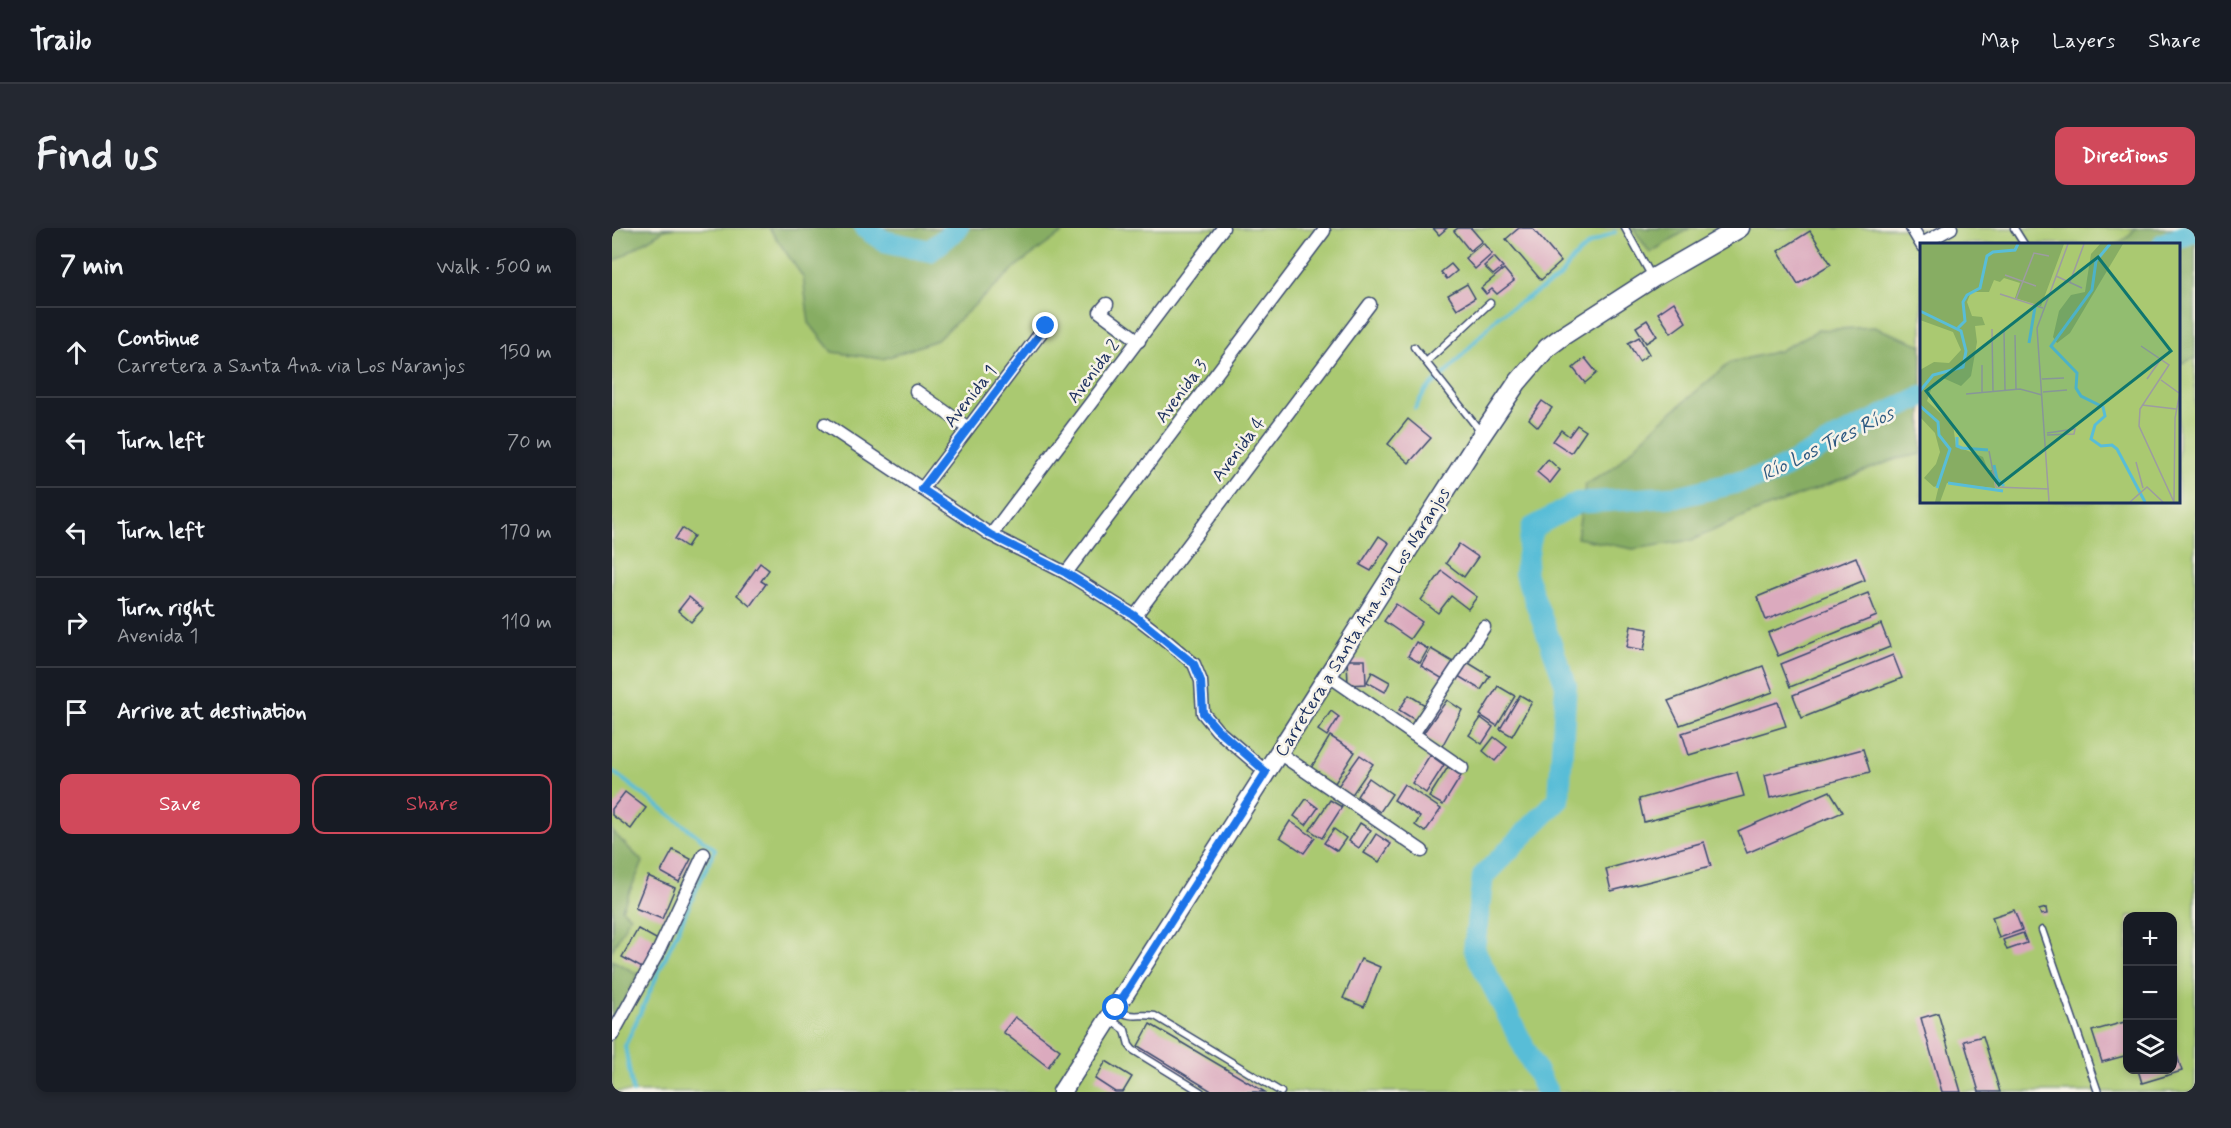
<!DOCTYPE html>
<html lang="en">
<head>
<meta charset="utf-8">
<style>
  body { margin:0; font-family:Mynerve,sans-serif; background:#242831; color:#f1f3f6 }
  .controls { position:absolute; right:18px; bottom:18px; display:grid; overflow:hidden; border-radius:12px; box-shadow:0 3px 9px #0003 }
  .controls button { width:54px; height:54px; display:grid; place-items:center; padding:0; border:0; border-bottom:2px solid #363941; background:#171b24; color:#f1f3f6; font:30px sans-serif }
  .stop { position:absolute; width:18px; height:18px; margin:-14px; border:4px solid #1a73e8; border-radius:50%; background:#fff }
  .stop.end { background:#1a73e8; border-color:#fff; box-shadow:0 2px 6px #0008 }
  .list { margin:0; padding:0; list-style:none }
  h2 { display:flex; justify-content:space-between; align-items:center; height:78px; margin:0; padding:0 24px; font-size:26px }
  h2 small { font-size:20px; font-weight:400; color:#9ea1a6 }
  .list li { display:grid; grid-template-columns:39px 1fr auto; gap:18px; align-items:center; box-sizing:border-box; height:90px; padding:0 24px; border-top:2px solid #363941 }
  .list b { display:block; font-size:22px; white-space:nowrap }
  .list p { margin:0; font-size:20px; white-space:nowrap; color:#9ea1a6 }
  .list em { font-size:20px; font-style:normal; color:#9ea1a6 }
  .actions { display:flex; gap:12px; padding:18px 24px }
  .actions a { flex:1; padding:14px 0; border:2px solid #d1495b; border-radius:12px; text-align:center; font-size:21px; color:#d1495b }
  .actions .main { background:#d1495b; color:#fff }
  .icon { flex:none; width:33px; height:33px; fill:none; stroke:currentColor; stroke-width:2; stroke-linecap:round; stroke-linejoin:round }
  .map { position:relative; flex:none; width:1583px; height:864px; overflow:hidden; border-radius:12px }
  header { display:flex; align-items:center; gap:36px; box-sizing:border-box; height:84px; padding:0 30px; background:#171b24; border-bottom:2px solid #363941 }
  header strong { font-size:28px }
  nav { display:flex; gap:33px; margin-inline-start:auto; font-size:21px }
  .intro { display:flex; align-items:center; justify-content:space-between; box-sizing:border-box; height:144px; padding:0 36px }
  h1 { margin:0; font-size:42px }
  .button { padding:15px 27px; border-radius:12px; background:#d1495b; color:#fff; font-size:21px; font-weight:700 }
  main { display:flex; gap:36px; padding:0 36px }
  aside { flex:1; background:#171b24; border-radius:12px; box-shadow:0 3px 9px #0003 }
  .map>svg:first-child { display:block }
  .green { fill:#aac971; stroke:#627c68; stroke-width:1.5; fill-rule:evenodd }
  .forest { fill:#87ad63; stroke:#516e60; stroke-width:1.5 }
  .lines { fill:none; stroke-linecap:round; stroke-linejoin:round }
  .stream { stroke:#59bdd7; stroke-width:4 }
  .river { stroke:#59bdd7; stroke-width:22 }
  .building { fill:#dbaabe }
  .lane-casing { stroke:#3b4a6f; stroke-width:9 }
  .street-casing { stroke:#3b4a6f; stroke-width:15 }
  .secondary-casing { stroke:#3b4a6f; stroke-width:21 }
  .lane { stroke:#fff; stroke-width:6 }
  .street { stroke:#fff; stroke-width:12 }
  .secondary { stroke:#fff; stroke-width:18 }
  .route { stroke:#1a73e8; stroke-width:8 }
  .labels { text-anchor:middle; stroke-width:5; stroke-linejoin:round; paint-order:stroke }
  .street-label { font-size:18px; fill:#1b2f5e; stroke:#f7f3e8 }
  .water-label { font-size:20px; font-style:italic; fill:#2e5a82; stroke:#f7f3e8 }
  .inset-river { fill:none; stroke:#59bdd7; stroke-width:3 }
  .inset-road { fill:none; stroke:#9d9ca1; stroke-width:1.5 }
  .view { fill:#0f766e; fill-opacity:0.15; stroke:#0f766e; stroke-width:3 }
  .inset-edge { fill:none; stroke:#1b2f5e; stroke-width:3 }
</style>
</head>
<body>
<header>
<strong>Trailo</strong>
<nav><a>Map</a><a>Layers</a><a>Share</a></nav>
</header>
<div class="intro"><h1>Find us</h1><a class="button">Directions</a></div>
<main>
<aside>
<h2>7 min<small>Walk · 500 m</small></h2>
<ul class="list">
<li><svg class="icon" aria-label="ahead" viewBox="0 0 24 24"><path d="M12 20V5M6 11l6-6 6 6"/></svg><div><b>Continue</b><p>Carretera a Santa Ana via Los Naranjos</p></div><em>150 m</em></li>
<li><svg class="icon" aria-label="left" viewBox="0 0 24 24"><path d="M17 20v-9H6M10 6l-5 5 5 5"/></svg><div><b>Turn left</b></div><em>70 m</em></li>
<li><svg class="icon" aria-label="left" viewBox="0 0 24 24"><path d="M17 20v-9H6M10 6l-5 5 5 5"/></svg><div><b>Turn left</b></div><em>170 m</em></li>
<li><svg class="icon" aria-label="right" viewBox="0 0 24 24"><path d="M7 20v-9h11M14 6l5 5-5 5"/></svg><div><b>Turn right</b><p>Avenida 1</p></div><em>110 m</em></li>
<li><svg class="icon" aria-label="arrive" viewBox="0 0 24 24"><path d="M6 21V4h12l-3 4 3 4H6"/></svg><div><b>Arrive at destination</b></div></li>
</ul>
<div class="actions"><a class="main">Save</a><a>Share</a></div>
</aside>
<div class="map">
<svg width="1583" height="864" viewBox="0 0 1583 864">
  <rect width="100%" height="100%" fill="#f7f3e8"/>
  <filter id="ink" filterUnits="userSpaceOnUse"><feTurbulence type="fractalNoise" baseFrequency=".0167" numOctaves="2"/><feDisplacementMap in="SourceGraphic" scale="12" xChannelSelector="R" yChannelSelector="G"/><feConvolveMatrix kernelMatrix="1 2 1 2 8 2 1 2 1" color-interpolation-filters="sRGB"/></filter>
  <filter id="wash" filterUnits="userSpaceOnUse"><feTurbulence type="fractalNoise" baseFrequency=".008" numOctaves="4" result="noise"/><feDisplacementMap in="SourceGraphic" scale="24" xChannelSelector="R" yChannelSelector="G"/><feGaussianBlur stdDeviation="1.35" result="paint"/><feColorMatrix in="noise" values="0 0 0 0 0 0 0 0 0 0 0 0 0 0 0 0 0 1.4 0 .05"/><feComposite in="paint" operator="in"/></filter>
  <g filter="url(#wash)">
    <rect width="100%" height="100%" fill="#f3e5cd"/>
    <path class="green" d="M 0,0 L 1583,0 L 1583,864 L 0,864 ZM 1310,16 L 1566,16 L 1566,273 L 1310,273 ZM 1516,688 L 1560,688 L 1560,842 L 1516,842 Z"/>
    <g class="forest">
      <path d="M 0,0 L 63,0 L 52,2 L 0,35 Z"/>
      <path d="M 157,0 L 457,0 L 406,37 L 325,112 L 271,131 L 220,124 L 197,95 L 191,49 Z"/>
      <path d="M 1021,0 L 1078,0 L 1038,25 Z"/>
      <path d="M 1523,0 L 1583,0 L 1583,130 L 1567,136 L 1566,16 L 1505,16 L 1517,8 Z"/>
      <path d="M 1262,99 L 1310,117 L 1310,226 L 1284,231 L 1138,286 L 1080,312 L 1021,321 L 965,310 L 973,257 L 1000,241 L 1048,194 L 1119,134 L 1167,123 L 1206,102 Z"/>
      <path d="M 0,603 L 31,634 L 10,681 L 18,688 L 0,723 Z"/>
      <path d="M 0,732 L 26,746 L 0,796 Z"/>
    </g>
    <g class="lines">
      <g class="stream">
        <path d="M 803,180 L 813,163 L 837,142 L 886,88 L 947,50 L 961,31 L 978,16 L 1003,4"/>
        <path d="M 0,543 L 103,621 L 13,818 L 21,864"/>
      </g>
      <g class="river">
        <path d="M 253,0 L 272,13 L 318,23 L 346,0"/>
        <path d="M 1551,16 L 1583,3"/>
        <path d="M 935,864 L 862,721 L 871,648 L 947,571 L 954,457 L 913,345 L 920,300 L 965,275 L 1069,268 L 1160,246 L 1226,210 L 1310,168"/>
      </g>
    </g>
    <g id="blocks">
      <g class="building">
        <path d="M 821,0 L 835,0 L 827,7 Z"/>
        <path d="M 846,0 L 859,0 L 870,13 L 858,23 L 842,3 Z"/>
        <path d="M 907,0 L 920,0 L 949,34 L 929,52 L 894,11 Z"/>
        <path d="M 1198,3 L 1219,36 L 1186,56 L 1166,23 Z"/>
        <path d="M 871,15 L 880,26 L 863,41 L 853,30 Z"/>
        <path d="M 882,29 L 891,39 L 881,47 L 872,38 Z"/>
        <path d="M 839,36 L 845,43 L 835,51 L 829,44 Z"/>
        <path d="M 892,41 L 902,53 L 885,66 L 880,61 L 874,66 L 869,60 Z"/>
        <path d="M 855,56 L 863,70 L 845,81 L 836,67 Z"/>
        <path d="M 1062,74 L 1074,94 L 1059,105 L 1046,85 Z"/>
        <path d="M 1035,92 L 1045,108 L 1034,115 L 1024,99 Z"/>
        <path d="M 1027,109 L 1037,126 L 1027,133 L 1016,115 Z"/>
        <path d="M 973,130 L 985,145 L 973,155 L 961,140 Z"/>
        <path d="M 930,173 L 940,180 L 926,199 L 917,191 Z"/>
        <path d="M 796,191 L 819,210 L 797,235 L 776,216 Z"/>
        <path d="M 965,197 L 974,203 L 959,225 L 941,213 L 949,202 L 957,208 Z"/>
        <path d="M 936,231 L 948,242 L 938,255 L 925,244 Z"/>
        <path d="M 70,300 L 82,308 L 75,319 L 63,311 Z"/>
        <path d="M 767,308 L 777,315 L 759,343 L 748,337 Z"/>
        <path d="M 847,316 L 866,329 L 852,349 L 834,335 Z"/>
        <path d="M 1244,329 L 1253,352 L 1154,392 L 1145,369 Z"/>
        <path d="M 148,335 L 157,342 L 149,353 L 154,356 L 138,378 L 125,367 Z"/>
        <path d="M 830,343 L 865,369 L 856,381 L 839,368 L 826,385 L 809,372 Z"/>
        <path d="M 1256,365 L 1265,388 L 1166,428 L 1156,405 Z"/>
        <path d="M 77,369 L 91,381 L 79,394 L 66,383 Z"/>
        <path d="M 784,376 L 810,394 L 798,411 L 772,393 Z"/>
        <path d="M 1269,396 L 1278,419 L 1178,459 L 1169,436 Z"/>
        <path d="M 1019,398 L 1036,401 L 1032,422 L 1015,419 Z"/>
        <path d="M 804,414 L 816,421 L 808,435 L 796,428 Z"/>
        <path d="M 819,421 L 841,434 L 831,451 L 809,438 Z"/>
        <path d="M 1281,427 L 1290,450 L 1190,490 L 1181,467 Z"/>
        <path d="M 735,432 L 753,432 L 754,456 L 736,457 Z"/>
        <path d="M 855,434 L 878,448 L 869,462 L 846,448 Z"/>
        <path d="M 1151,438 L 1161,464 L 1068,497 L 1056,473 Z"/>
        <path d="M 760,444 L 778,454 L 773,464 L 755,454 Z"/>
        <path d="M 886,458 L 903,468 L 885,498 L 868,487 Z"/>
        <path d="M 797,467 L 813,477 L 803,492 L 787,482 Z"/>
        <path d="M 908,467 L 920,474 L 900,508 L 888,501 Z"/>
        <path d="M 835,472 L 850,482 L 829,520 L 810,507 Z"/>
        <path d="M 1166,474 L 1174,498 L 1077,527 L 1070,505 Z"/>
        <path d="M 719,483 L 727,489 L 715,508 L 706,502 Z"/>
        <path d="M 869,490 L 881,499 L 870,516 L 857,507 Z"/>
        <path d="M 718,508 L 743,524 L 723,555 L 699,540 Z"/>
        <path d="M 882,509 L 895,519 L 883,533 L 871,523 Z"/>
        <path d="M 1251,521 L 1258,544 L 1158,570 L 1153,547 Z"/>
        <path d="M 748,527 L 761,536 L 739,568 L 726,558 Z"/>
        <path d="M 818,527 L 832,537 L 814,565 L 800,555 Z"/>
        <path d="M 836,539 L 849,548 L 831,577 L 817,569 Z"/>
        <path d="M 1125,544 L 1132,568 L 1032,594 L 1027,571 Z"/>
        <path d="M 757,550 L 780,566 L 768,584 L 745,568 Z"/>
        <path d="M 792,556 L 829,581 L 813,604 L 803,597 L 808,589 L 782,572 Z"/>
        <path d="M 1218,563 L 1231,584 L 1135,625 L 1126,603 Z"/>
        <path d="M 13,564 L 34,580 L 19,601 L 0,587 L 0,581 Z"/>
        <path d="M 694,571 L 706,580 L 694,597 L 682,588 Z"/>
        <path d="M 718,572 L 730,579 L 710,610 L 698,602 Z"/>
        <path d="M 678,593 L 703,610 L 692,625 L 668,609 Z"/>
        <path d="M 748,595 L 759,602 L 747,620 L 737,613 Z"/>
        <path d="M 722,601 L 734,610 L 725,623 L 712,615 Z"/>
        <path d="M 764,606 L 779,616 L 767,634 L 752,625 Z"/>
        <path d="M 1092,614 L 1099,638 L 999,663 L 994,641 Z"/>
        <path d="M 61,622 L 79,631 L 67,654 L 49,644 Z"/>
        <path d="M 36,648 L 63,660 L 50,691 L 23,680 Z"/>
        <path d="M 1434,680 L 1435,686 L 1429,687 L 1427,682 Z"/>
        <path d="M 1402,682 L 1410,702 L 1387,710 L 1380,689 Z"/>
        <path d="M 26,701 L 46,712 L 30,740 L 10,729 Z"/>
        <path d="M 1411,705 L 1415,715 L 1395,722 L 1391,712 Z"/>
        <path d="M 749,731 L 768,739 L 752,779 L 731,770 Z"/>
        <path d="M 1326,785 L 1349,864 L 1330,864 L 1309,790 Z"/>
        <path d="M 403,789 L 448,822 L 436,839 L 391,804 Z"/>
        <path d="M 1516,793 L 1516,827 L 1490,834 L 1480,803 Z"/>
        <path d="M 538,796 L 653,864 L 601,864 L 526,818 Z"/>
        <path d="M 1371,808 L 1388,864 L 1367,864 L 1352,813 Z"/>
        <path d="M 1561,815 L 1570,843 L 1530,855 L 1526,842 L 1560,842 Z"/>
        <path d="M 494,833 L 520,849 L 511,864 L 503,864 L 483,851 Z"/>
      </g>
    </g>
  </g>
  <g filter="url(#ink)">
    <use href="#blocks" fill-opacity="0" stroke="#3b4a6f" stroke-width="1.5"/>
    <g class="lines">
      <g class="lane-casing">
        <g id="lane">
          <path d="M 1013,0 L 1040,49"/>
          <path d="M 1402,0 L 1412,16"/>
          <path d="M 802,119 L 868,203"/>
          <path d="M 814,134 L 878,75"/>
          <path d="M 1430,702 L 1486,864"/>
          <path d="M 504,781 C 521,792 526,785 543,788 L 669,864"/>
          <path d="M 498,791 L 513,802 L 517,817 L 521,822 L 589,864"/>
        </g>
      </g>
      <g class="street-casing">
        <g id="street">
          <path d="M 1300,0 L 1310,17"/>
          <path d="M 1310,16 L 1339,0"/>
          <path d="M 495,76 L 488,84 L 527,113"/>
          <path d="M 304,163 L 356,200"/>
          <path d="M 213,196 L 379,307 L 454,345 L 523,388 L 545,405 L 582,436 L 589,453 L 591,485 L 605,502 L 654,544"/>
          <path d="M 310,261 L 434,98"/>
          <path d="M 379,307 L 611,0"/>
          <path d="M 454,345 L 712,3"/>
          <path d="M 523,388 L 758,76"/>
          <path d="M 716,447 L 850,540"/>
          <path d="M 801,506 L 872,399"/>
          <path d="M 667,525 L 810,623"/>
          <path d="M 0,807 L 45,726 L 92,626"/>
        </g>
      </g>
      <g class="secondary-casing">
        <path id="secondary" d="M 450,864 L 863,217 L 905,155 L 935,120 L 951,108 L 1041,50 L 1128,0"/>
      </g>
      <use href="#lane" class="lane"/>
      <use href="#street" class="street"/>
      <use href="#secondary" class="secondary"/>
    </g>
  </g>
  <g class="lines" filter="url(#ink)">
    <path class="route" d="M 434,98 L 310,261 L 379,307 L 454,345 L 523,388 L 582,436 L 589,453 L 591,485 L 605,501 L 654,544 L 504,780"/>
  </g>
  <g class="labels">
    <g class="street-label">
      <text transform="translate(481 143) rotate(-53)" y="6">Avenida 2</text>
      <text transform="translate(569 163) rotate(-53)" y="6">Avenida 3</text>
      <text transform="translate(358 168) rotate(-52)" y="6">Avenida 1</text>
      <text transform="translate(626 221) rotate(-53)" y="6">Avenida 4</text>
      <text transform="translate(750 394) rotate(-58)" y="6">Carretera a Santa Ana via Los Naranjos</text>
    </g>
    <g class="water-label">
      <text transform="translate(1215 215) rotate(-26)" y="7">Río Los Tres Ríos</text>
    </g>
  </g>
  <g transform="translate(1308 15)">
    <rect width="260" height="260" fill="#f3e5cd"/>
    <path d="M 0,1 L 259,1 L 259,259 L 0,259 Z" fill="#aac971"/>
    <path d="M 0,1 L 144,1 L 121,63 L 95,55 L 100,40 L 84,35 L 80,39 L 74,37 L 69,49 L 51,49 L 47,59 L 52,73 L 62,74 L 65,82 L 55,83 L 57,99 L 51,133 L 41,143 L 23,135 L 12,144 L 7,158 L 33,182 L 36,203 L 63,214 L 68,227 L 72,227 L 75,245 L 27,240 L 20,259 L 15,259 L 19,242 L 14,244 L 4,235 L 16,221 L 20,209 L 15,190 L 0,174 L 0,127 L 14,119 L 29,120 L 41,107 L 33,89 L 0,77 ZM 180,1 L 203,1 L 150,90 L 137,100 L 133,94 L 139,68 L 151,52 L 165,49 L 171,11 Z" fill="#87ad63"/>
    <path class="inset-river" d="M 190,1 L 176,18 L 172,47 L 131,103 L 157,130 L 156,145 L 161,153 L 183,164 L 185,173 L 175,182 L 171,196 L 181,203 L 192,202 L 197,206 L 225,259M 0,68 L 41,88 L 46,108 L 43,124 L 13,132 L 0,148M 38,85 L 45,78 L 43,59 L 47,52 L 60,45 L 67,13 L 73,9 L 95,7 L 98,1M 109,100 L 115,64M 0,163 L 18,179 L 19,192 L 30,206 L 17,245M 37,194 L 37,203 L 42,205 L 68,207M 74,222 L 77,236 L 84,243M 28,240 L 83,248"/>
    <path class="inset-road" d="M 85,32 L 116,43M 136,33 L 162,45M 150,39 L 164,1M 80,51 L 123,65M 96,56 L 114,10 L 129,13M 72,86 L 73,149M 84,88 L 85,147M 95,92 L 96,146M 221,103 L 249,122 L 220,166 L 219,183 L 254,259M 62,122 L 62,150M 122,136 L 144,135M 227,136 L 241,116M 241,137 L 259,150M 123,149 L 147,147M 46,151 L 100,146 L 122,152M 222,162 L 256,166M 127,190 L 155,186 L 154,191 L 127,192M 69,208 L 76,244 L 129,246M 216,219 L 223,245M 254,258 L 255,175 L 260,149M 129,259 L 117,85 L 148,1M 210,259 L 227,244 L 243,259"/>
    <path class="view" d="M 178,14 L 251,108 L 79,242 L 6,148 Z"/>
    <rect width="260" height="260" class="inset-edge"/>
  </g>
</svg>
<div class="controls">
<button>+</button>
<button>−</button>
<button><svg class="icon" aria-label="layers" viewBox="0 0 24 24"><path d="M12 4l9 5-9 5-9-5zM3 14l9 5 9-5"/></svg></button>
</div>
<div class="stop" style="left:504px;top:780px"></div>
<div class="stop end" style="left:434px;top:98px"></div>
</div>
</main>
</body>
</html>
